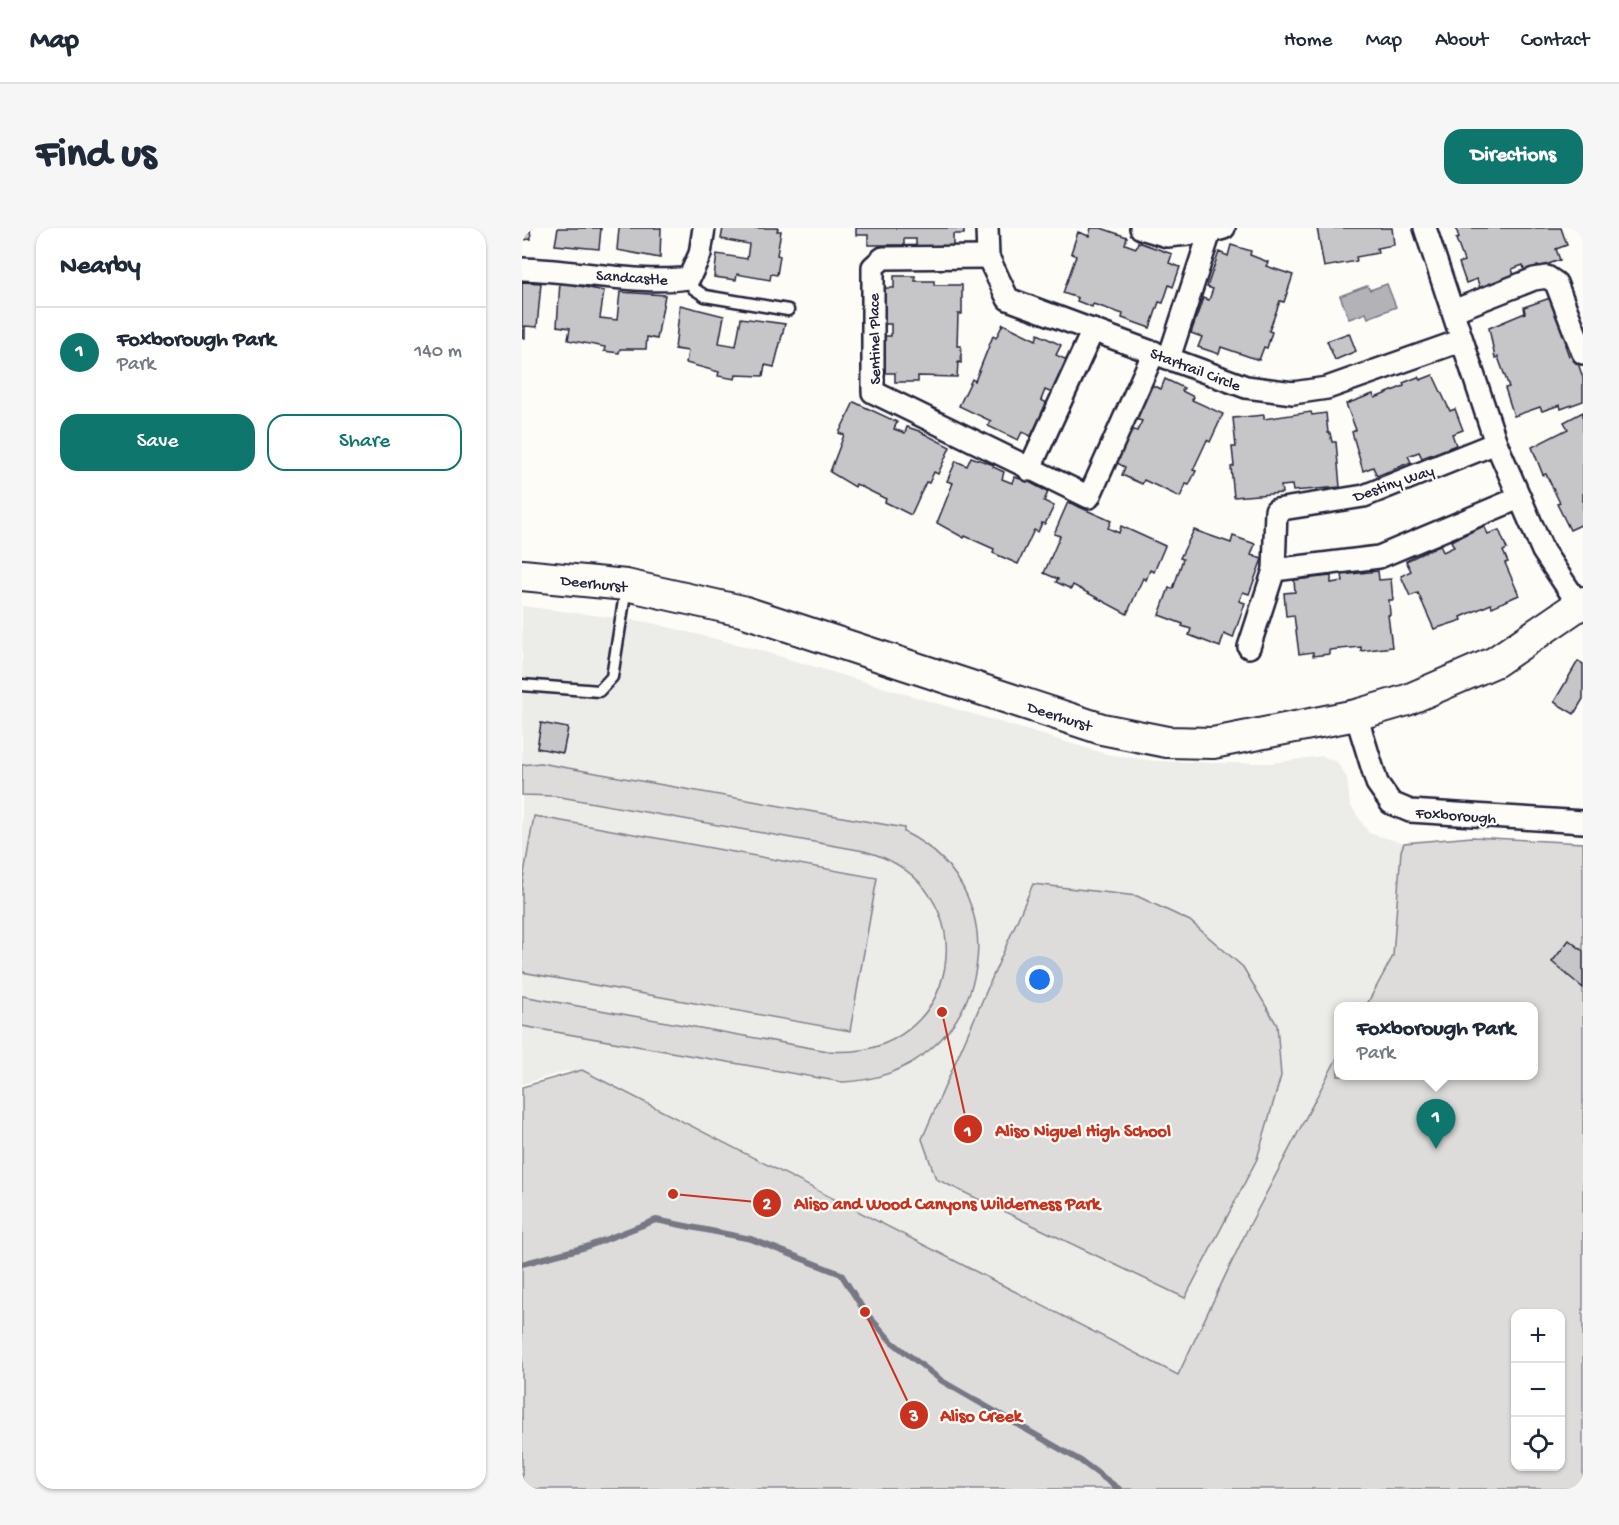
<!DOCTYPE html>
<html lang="en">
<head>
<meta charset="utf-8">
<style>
  body { margin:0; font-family:"Gochi Hand",sans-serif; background:#f6f6f7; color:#1f2937 }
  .controls { position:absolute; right:18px; bottom:18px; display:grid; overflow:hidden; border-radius:12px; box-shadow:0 2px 4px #0004 }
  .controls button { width:54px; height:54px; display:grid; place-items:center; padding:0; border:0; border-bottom:2px solid #e0e1e3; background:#fff; color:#1f2937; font:30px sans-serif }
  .you { position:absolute; left:518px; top:752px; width:21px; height:21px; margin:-15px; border:4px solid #fff; border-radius:50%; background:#1a73e8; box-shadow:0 0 0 9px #1a73e833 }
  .badge { display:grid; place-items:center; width:39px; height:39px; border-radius:50%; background:#0f766e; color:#fff; font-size:20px; font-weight:700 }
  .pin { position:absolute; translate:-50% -50px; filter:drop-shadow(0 2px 3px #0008) }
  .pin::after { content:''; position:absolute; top:32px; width:21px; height:18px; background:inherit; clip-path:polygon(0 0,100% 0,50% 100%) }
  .popup { position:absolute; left:812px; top:774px; width:204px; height:78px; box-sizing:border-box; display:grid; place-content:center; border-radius:12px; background:#fff; filter:drop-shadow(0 2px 4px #0005); font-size:20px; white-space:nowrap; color:#747a83 }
  .popup b { font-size:22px; color:#1f2937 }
  .popup::after { content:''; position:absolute; left:50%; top:100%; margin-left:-12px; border:12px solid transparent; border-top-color:#fff }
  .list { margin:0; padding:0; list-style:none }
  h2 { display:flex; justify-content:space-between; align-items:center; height:78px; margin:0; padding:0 24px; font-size:26px }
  h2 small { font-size:20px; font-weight:400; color:#747a83 }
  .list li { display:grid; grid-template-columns:39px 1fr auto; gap:18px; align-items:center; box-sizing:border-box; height:90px; padding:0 24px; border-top:2px solid #e0e1e3 }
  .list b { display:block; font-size:22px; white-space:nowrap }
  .list p { margin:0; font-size:20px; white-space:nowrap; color:#747a83 }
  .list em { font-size:20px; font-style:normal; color:#747a83 }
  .actions { display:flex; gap:12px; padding:18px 24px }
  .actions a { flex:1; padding:14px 0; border:2px solid #0f766e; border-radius:18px; text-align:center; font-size:21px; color:#0f766e }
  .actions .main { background:#0f766e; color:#fff }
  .icon { flex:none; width:33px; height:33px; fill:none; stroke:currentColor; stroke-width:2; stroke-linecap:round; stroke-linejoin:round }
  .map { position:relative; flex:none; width:1061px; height:1261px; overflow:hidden; border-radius:18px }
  header { display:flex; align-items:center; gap:36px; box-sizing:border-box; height:84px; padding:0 30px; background:#fff; border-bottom:2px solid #e0e1e3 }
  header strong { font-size:28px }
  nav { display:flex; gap:33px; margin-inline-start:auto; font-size:21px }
  .intro { display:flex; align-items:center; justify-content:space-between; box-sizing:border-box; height:144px; padding:0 36px }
  h1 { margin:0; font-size:42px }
  .button { padding:15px 27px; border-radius:18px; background:#0f766e; color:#fff; font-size:21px; font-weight:700 }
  main { display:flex; gap:36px; padding:0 36px }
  aside { flex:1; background:#fff; border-radius:18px; box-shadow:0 2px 4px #0004 }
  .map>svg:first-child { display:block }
  .built { fill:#ecece9 }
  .green { fill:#dddcdb; stroke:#807f8b; stroke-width:1.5; fill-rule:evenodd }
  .water { fill:#b2b2b7; stroke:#787885; stroke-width:1.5 }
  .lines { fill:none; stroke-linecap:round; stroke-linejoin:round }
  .stream { stroke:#787885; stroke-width:6 }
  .building { fill:#c6c6c8; stroke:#22223b; stroke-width:1.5 }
  .lane-casing { stroke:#22223b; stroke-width:15 }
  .street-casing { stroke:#22223b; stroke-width:26 }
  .secondary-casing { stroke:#22223b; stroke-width:34 }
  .lane { stroke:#fdfcf7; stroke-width:10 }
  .street { stroke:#fdfcf7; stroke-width:21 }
  .secondary { stroke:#fdfcf7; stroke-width:30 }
  .labels { text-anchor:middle; stroke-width:4.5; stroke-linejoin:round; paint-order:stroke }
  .street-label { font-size:16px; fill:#22223b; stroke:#fdfcf7 }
  .leader { fill:none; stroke:#c8321e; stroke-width:2 }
  .callout-dot { fill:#c8321e; stroke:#fdfcf7; stroke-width:2 }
  .mark-label { font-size:18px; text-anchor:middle; font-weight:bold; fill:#fff }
  .callout-label { font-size:18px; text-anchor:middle; font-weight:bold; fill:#c8321e; stroke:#fdfcf7; stroke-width:4.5; stroke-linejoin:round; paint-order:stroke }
</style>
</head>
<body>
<header>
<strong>Map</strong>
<nav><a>Home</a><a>Map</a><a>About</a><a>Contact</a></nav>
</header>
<div class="intro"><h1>Find us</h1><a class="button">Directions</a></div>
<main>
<aside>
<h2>Nearby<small></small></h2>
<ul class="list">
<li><span class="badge">1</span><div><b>Foxborough Park</b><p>Park</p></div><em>140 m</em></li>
</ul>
<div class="actions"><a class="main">Save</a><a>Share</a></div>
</aside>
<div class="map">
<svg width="1061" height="1261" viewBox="0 0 1061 1261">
  <rect width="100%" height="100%" fill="#fdfcf7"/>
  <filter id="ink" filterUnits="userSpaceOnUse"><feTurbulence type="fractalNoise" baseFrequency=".0167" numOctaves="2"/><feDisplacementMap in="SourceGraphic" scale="12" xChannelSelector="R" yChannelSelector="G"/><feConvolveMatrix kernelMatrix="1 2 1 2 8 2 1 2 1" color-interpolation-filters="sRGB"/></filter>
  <g filter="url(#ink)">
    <path class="built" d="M 0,378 L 126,394 L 233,421 L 584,526 L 633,533 L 698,535 L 750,535 L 800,528 L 815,534 L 825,550 L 828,577 L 847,605 L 882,615 L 879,623 L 871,728 L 844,778 L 816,778 L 816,828 L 725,1002 L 656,1148 L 45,843 L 0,856 Z"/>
    <g class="green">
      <path d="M 18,535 L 382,600 L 382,604 C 507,666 464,849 320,854 L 0,798 L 0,768 L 306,823 C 440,835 471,657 342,623 L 33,568 L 0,567 L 0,537 Z"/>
      <path d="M 12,588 L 355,650 L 328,803 L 0,744 L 0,657 Z"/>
      <path d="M 950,609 L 1061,615 L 1061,1261 L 0,1261 L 0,859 L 60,842 L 656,1147 L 725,1002 L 816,828 L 816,848 L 1012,848 L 1012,778 L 844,778 L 871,728 L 879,623 L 882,615 ZM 993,1086 L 1038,1086 L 1038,1238 L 993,1238 Z"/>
      <path d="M 511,656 L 615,668 L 668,693 L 721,739 L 755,797 L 759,848 L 735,931 L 663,1070 L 414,951 L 400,911 Z"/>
    </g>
    <path class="water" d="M 865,56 L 874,79 L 846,90 L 844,85 L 827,91 L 818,68 L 845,58 L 848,62 Z"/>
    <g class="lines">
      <path class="stream" d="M 0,1036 L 64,1019 L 134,992 L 229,1011 L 319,1046 L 343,1084 L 370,1114 L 420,1153 L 559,1233 L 597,1261"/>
    </g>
    <g class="building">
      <path d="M 0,0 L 11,0 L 8,0 L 9,11 L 0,12 Z"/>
      <path d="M 36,0 L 79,0 L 77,21 L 33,17 Z"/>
      <path d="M 97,0 L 139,0 L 138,30 L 95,22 Z"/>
      <path d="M 201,0 L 256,0 L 255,3 L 259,3 L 255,27 L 258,28 L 255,47 L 249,46 L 248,52 L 215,46 L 214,52 L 192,49 L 195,26 L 225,31 L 227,16 L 199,11 Z"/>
      <path d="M 334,0 L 442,0 L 442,6 L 431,6 L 431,18 L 394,18 L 394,11 L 382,11 L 382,17 L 346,17 L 346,7 L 334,7 Z"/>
      <path d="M 569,0 L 579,0 L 605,9 L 603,16 L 614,20 L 616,14 L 650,26 L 647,35 L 658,39 L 651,59 L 647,57 L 641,75 L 637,74 L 628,100 L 600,90 L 601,86 L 571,76 L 570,79 L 555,73 L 556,70 L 541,65 L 554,28 L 549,25 L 556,4 L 567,8 Z"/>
      <path d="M 795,0 L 870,0 L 872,17 L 855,20 L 856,25 L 834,29 L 835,33 L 802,39 Z"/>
      <path d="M 934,0 L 1039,0 L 1045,17 L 1034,21 L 1038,32 L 1003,44 L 1001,37 L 990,41 L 992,47 L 958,60 L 955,51 L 944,55 L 937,35 L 942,33 L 934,11 L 937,10 Z"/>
      <path d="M 709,17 L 729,23 L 728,27 L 746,34 L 744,38 L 771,47 L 762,74 L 758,73 L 747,103 L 750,104 L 745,120 L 742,119 L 737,132 L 699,119 L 697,126 L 676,119 L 680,109 L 669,105 L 681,70 L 687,72 L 691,61 L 685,59 L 697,24 L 706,28 Z"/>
      <path d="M 372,48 L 393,48 L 393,53 L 412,53 L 412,57 L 440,57 L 440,86 L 436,86 L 435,118 L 439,118 L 439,135 L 436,134 L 435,149 L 396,148 L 396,154 L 373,154 L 373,145 L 362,145 L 362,108 L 369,108 L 369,96 L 362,96 L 363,60 L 372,60 Z"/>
      <path d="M 0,54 L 19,55 L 15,99 L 3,98 L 3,110 L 0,110 Z"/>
      <path d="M 38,54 L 82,63 L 78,90 L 95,92 L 98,64 L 143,67 L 135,111 L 125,109 L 124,121 L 98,121 L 97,125 L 82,123 L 83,119 L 46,112 L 48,100 L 35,98 Z"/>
      <path d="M 1034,68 L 1050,115 L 1043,117 L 1047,128 L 1053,126 L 1061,150 L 1061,173 L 1039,181 L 1038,177 L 1020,183 L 1018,179 L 992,188 L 983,160 L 987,159 L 976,129 L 973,130 L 967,100 L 1003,85 L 1002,79 Z"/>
      <path d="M 158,77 L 202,88 L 197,115 L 214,118 L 219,90 L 263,96 L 252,139 L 243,137 L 241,148 L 214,147 L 213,151 L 196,148 L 197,144 L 164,135 L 166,123 L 153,121 Z"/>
      <path d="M 481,96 L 514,112 L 516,106 L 539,117 L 534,127 L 545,132 L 530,165 L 523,162 L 519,172 L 525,175 L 509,208 L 500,204 L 496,212 L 466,198 L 469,193 L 437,178 L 450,151 L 453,153 L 471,108 L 474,110 Z"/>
      <path d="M 827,105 L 834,123 L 813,132 L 805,113 Z"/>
      <path d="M 911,147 L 928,183 L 933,181 L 941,202 L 930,206 L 934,217 L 900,230 L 897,224 L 886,228 L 889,234 L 855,248 L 851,239 L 841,243 L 830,204 L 834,202 L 824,176 L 851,166 L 853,170 L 882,158 L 881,155 L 896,149 L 898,152 Z"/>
      <path d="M 643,151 L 662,160 L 660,163 L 672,169 L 670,172 L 701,186 L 688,214 L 685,212 L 671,242 L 674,243 L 667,257 L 664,256 L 658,269 L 622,252 L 620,256 L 600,247 L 603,239 L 593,234 L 609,201 L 615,203 L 620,193 L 614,191 L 629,157 L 639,161 Z"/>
      <path d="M 332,174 L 375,194 L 372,201 L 383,205 L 385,199 L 397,203 L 428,219 L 416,246 L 412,244 L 407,255 L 404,254 L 389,287 L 363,274 L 364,271 L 334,256 L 333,259 L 308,244 L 322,207 L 317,205 Z"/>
      <path d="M 789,184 L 790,187 L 804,185 L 806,205 L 808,205 L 810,214 L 814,214 L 818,259 L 771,263 L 770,257 L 759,258 L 760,265 L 712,269 L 709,239 L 712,238 L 710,219 L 714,219 L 711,190 L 742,187 L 742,191 Z"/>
      <path d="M 1061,184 L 1061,296 L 1048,302 L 1035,276 L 1038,275 L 1024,246 L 1021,247 L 1010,219 L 1046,201 L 1042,194 Z"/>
      <path d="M 449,229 L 472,237 L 471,239 L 482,244 L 480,251 L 490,255 L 492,249 L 505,253 L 526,264 L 522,273 L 532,278 L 523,296 L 520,295 L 516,304 L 512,302 L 496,336 L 471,325 L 472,321 L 443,308 L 442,310 L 415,295 L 431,255 L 425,253 L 434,233 L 445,238 Z"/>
      <path d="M 546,274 L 589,293 L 586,300 L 597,305 L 599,298 L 643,318 L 632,344 L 628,342 L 624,352 L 621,350 L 605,386 L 551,357 L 549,361 L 534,354 L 536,351 L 522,345 L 538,308 L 532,306 Z"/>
      <path d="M 962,298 L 966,306 L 977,302 L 985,321 L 981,323 L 986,334 L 983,335 L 997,367 L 970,379 L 969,376 L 939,389 L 940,392 L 912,401 L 896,365 L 888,368 L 879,348 L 889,343 L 884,333 L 918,317 L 921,324 L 932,319 L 929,313 Z"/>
      <path d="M 672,302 L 709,315 L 711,308 L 733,316 L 729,327 L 740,331 L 727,366 L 721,364 L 717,373 L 723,375 L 711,410 L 702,406 L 698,419 L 667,407 L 669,401 L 660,398 L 661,396 L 637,387 L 647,360 L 651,361 L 661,331 L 658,330 Z"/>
      <path d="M 856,343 L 857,352 L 869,351 L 871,372 L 867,372 L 868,387 L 866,387 L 870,419 L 839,423 L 839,419 L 807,422 L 807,426 L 791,428 L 791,424 L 777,426 L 772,387 L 764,388 L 762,365 L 773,364 L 772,352 L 809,348 L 809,355 L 821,353 L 820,347 Z"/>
      <path d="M 1056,433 L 1061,436 L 1061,471 L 1052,486 L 1032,474 Z"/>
      <path d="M 19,495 L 46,500 L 41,525 L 15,520 Z"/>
      <path d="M 1047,712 L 1061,723 L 1061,760 L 1030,734 Z"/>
    </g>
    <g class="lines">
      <g class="lane-casing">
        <g id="lane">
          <path d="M 167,50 L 171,60 L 183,68 L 266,82"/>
          <path d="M 0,457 L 77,463 L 90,449 L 104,360"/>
        </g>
      </g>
      <g class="street-casing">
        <g id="street">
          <path d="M 465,0 L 466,29 L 486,71 L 724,159 L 771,165 L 805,160 L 938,113"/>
          <path d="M 619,0 L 645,8 L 688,4"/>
          <path d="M 903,0 L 974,215 L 1021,323 L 1057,377"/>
          <path d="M 466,29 L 361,30 L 351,39 L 351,164 L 567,269 L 632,124"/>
          <path d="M 0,41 C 52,42 118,57 167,50 L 178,26 L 182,0"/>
          <path d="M 931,83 L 1012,51 L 1025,49 L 1034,55 L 1061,125"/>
          <path d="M 647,130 L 688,4 L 702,0"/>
          <path d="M 507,242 L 571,102"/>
          <path d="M 752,342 L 754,282 L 842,268 L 974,215"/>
          <path d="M 727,419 L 752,342 L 857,329 L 997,270"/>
          <path d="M 834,487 L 855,555 L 869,575 L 888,583 L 1061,594"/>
        </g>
      </g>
      <g class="secondary-casing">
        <path id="secondary" d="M 0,347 L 104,357 L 220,383 L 580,501 L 645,514 L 691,515 L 834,487 L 885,472 L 973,434 L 1061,374"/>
      </g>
      <use href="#lane" class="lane"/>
      <use href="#street" class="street"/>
      <use href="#secondary" class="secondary"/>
    </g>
  </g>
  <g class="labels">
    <g class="street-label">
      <text transform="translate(110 48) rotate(4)" y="6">Sandcastle</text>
      <text transform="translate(351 111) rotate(-91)" y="6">Sentinel Place</text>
      <text transform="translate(674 140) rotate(21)" y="6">Startrail Circle</text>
      <text transform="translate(871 254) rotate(-19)" y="6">Destiny Way</text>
      <text transform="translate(72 354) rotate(6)" y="6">Deerhurst</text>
      <text transform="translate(538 487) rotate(18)" y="6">Deerhurst</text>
      <text transform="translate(934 586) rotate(4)" y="6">Foxborough</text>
    </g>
  </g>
  <path class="leader" d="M420 784L446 901M151 966L245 975M343 1084L392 1187"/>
  <g class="callout-dot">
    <circle cx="420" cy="784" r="6"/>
    <circle cx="151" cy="966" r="6"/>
    <circle cx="343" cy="1084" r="6"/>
    <circle cx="446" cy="901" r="15"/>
    <circle cx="245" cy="975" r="15"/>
    <circle cx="392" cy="1187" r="15"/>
  </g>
  <g class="mark-label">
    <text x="446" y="908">1</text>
    <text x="245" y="981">2</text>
    <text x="392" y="1193">3</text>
  </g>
  <g class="callout-label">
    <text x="561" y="908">Aliso Niguel High School</text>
    <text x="425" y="981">Aliso and Wood Canyons Wilderness Park</text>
    <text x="459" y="1193">Aliso Creek</text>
  </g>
</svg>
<div class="controls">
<button>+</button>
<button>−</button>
<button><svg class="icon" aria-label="locate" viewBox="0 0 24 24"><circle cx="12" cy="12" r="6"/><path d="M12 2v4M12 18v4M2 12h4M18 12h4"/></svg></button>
</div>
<div class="you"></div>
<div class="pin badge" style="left:914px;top:921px">1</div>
<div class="popup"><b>Foxborough Park</b>Park</div>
</div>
</main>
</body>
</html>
